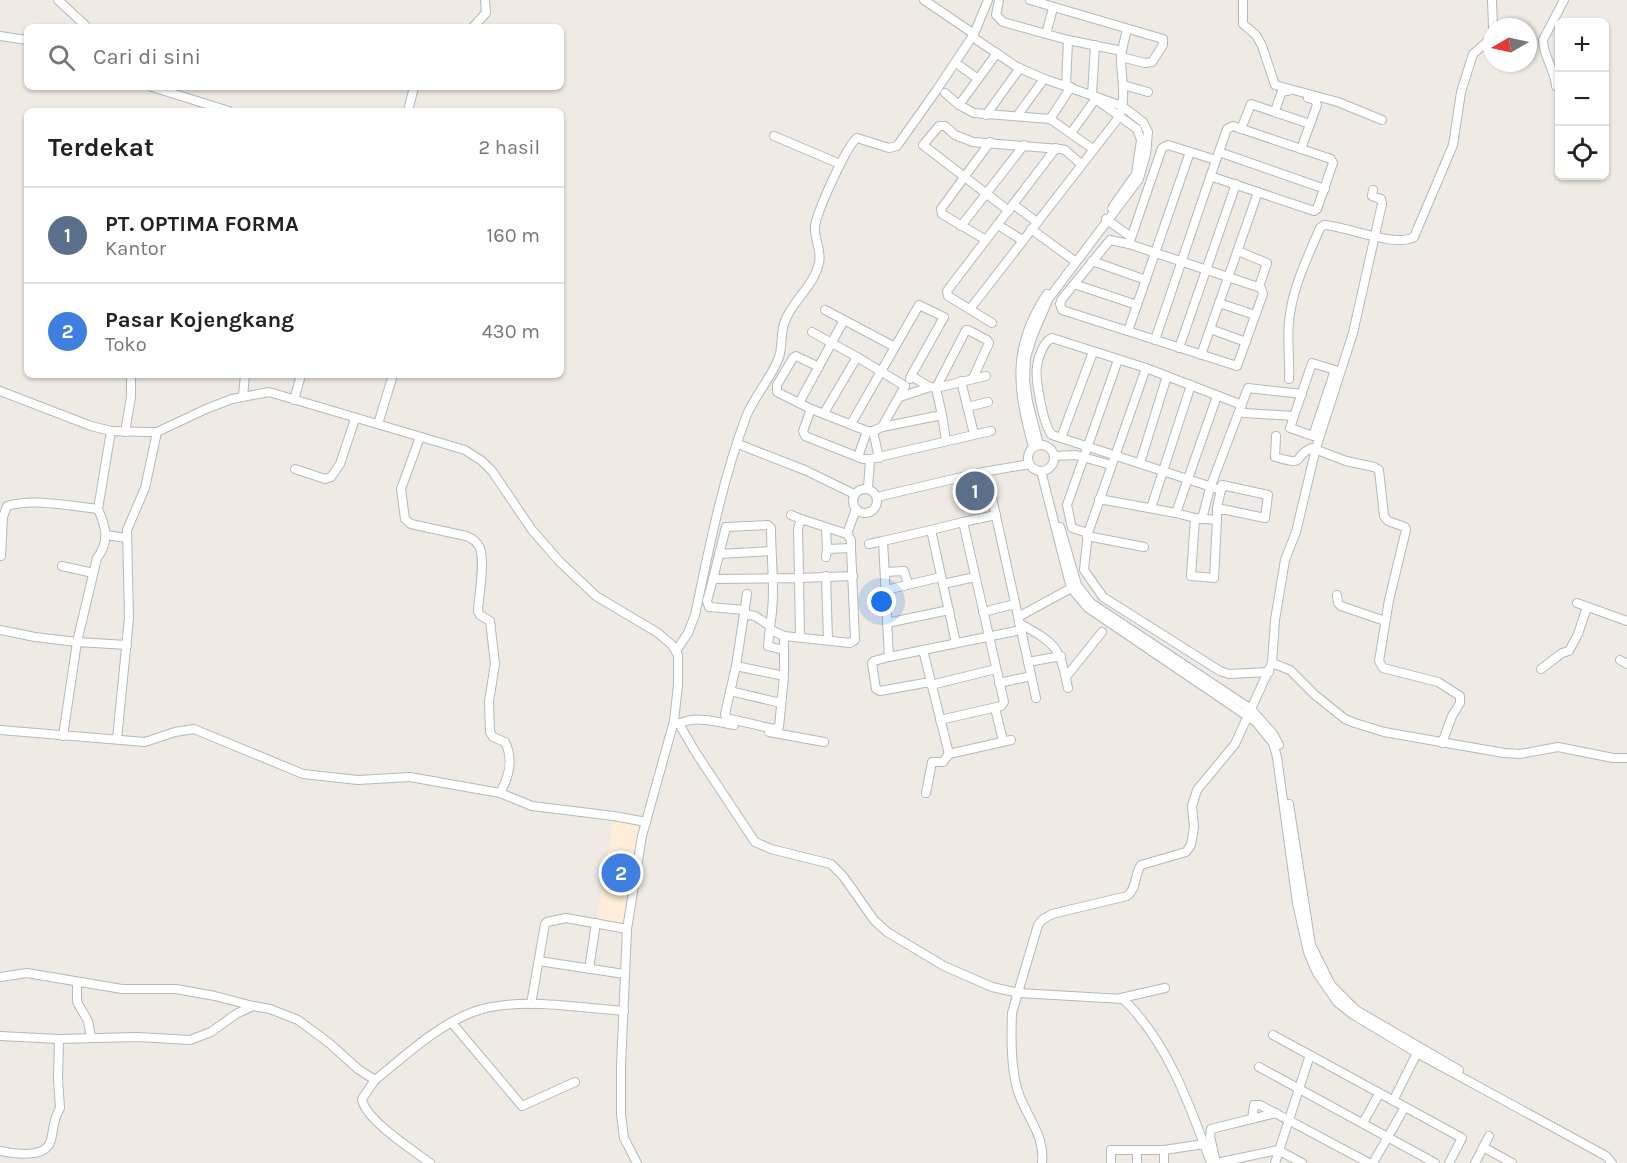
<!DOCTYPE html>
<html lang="id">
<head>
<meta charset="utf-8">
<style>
  body { margin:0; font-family:Karla,sans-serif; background:#f2f2f2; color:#222 }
  .controls { position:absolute; right:18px; top:18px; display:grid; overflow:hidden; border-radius:9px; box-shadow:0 2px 4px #0004 }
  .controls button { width:54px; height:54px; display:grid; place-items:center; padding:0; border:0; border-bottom:2px solid #e0e0e0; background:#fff; color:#222; font:30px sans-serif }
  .compass { position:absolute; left:1483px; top:18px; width:54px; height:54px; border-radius:50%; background:#fff; box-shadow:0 2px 4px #0004; rotate:261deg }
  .you { position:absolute; left:882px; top:602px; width:21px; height:21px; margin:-15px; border:4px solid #fff; border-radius:50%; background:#1a73e8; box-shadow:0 0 0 9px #1a73e833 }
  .badge { display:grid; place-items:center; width:39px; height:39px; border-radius:50%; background:#0f766e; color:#fff; font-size:20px; font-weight:700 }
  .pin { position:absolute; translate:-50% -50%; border:3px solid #fff; box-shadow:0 2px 6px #0006 }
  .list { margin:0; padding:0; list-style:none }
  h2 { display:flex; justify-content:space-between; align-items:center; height:78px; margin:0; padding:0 24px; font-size:26px }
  h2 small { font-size:20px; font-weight:400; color:#767676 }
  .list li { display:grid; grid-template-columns:39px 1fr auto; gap:18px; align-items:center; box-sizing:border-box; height:96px; padding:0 24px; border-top:2px solid #e0e0e0 }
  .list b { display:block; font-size:22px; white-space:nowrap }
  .list p { margin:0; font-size:20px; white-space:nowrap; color:#767676 }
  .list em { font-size:20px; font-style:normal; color:#767676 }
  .icon { flex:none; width:33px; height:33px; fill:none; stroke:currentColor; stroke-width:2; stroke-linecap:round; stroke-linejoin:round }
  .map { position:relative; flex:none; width:1627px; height:1163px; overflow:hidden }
  .search { position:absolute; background:#fff; box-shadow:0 2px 4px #0004; left:24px; top:24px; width:540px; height:66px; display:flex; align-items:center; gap:15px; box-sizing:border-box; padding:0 21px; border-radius:9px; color:#767676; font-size:22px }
  .panel { position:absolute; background:#fff; box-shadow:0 2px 4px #0004; left:24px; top:108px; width:540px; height:270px; border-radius:9px }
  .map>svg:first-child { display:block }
  .commercial { fill:#feedd9 }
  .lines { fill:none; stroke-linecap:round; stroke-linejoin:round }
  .minor-casing { stroke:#b4b8bb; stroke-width:10 }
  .minor { stroke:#fff; stroke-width:8 }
</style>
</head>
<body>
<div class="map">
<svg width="1627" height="1163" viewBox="0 0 1627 1163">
  <rect width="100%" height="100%" fill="#efeae4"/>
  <path class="commercial" d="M 614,816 L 646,822 L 627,929 L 596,923 Z"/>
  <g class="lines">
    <g class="minor-casing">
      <g id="minor">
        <path d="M 58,0 L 85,25"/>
        <path d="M 924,0 L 974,34"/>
        <path d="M 999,0 L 996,15 L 1003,22 L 1068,40 L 1122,51"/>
        <path d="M 1030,0 L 1163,39 L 1163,45 L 1152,62 L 1145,63 L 1121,57"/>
        <path d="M 1243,0 L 1243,24 L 1256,35 L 1262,46 L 1275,85 L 1338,102 L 1382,120"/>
        <path d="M 1492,0 L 1493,27"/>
        <path d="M 473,27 L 486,13 L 485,0"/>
        <path d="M 1046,34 L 1053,8"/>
        <path d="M 0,36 L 27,40"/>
        <path d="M 977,40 L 1017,67 L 1042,78 L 1122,106 L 1143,122 L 1148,132 L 1146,154 L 1139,179 L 1049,298 L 1033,335 L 1026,357 L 1025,380 L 1028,402 L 1039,445"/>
        <path d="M 960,66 L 978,79"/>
        <path d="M 1123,85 L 1148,92"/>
        <path d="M 1066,86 L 1068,40"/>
        <path d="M 1556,86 C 1555,70 1543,56 1543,40 L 1564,0"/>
        <path d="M 152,87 L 229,111"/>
        <path d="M 945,93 L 959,105 L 974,113 L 1050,119 L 1093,149"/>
        <path d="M 1092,95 L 1095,45"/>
        <path d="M 1097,100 L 1137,129 L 1141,140 L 1136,174 L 1112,208"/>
        <path d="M 959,105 L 997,53"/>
        <path d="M 408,111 L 414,87"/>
        <path d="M 1275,111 L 1282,91 L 1288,91"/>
        <path d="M 986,115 L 1020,68"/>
        <path d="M 1017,116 L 1044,79"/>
        <path d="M 1050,119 L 1071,87"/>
        <path d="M 1241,129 L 1251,104 L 1310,124"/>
        <path d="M 1071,133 L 1097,97"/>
        <path d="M 774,136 L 840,164"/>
        <path d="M 1301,149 L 1317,105 L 1315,100 L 1308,98"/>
        <path d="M 1219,152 L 1325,189"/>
        <path d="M 1014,205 L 1037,222"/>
        <path d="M 1009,211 L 923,145 L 939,126 L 945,126 L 955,135 L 973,142 L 1060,149 L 1065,150 L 1081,164"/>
        <path d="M 1106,219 L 1131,237"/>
        <path d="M 998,225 L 1022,240"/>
        <path d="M 961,226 L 1024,145"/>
        <path d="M 1031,229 L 1072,259"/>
        <path d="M 986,240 L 942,214 L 941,209 L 990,142"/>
        <path d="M 1110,240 L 1129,244 L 1261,288 L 1263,294 L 1237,366 L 1062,310 L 1060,304 L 1062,299 Z"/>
        <path d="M 1129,244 L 1162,148 L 1168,145 L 1216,160"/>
        <path d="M 1238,251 L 1267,263 L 1259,287"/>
        <path d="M 1092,261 L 1146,280"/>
        <path d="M 1074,284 L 1137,305"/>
        <path d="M 1219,303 L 1255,315"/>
        <path d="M 970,309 L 1119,117 C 1127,99 1121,77 1121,58 C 1122,48 1125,38 1127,29"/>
        <path d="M 825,310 L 844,320"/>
        <path d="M 992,323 L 948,296 L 947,291 L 1056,148"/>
        <path d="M 1210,329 L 1246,342"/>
        <path d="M 1128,331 L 1190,152"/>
        <path d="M 812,332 L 857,357 L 824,413"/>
        <path d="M 1155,340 C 1179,270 1202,199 1227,129 L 1233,126 L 1331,159 L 1333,163 L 1317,209 L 1314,211 L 1210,176"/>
        <path d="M 895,347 L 919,305 L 944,317 L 911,376"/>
        <path d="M 1179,348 L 1236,184"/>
        <path d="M 1201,355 L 1258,192"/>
        <path d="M 857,357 L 905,386 L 882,427 L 873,431"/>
        <path d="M 1312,363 L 1335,370 L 1313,436 L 1290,428 Z"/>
        <path d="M 819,367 L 796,356 L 793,358 L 777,385 L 777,392 L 811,409 L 867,431 L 873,431 L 879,458"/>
        <path d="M 1146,368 L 1088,533 L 1084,570 L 1103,597 L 1220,671 L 1229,674 L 1269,672"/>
        <path d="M 910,379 L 911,376 L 930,387"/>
        <path d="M 1289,379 C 1290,360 1287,340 1289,322 C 1292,288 1307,259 1320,228 L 1324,225 C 1346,226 1396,248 1414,237 L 1453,145 L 1461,92 L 1473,54 L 1489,40 L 1492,33"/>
        <path d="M 961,381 L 974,434"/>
        <path d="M 936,388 L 966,330 L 968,330 L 987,340 L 989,343 L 973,378"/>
        <path d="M 936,388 L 986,376"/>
        <path d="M 0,391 L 91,426 L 111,431 L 145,432 L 157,432 L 206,409 L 232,399 L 269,392 L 465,450 L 482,461 L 492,471 L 532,530 L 559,561 L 596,596 L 658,633 L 672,645 L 678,655 L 678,685 L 674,721 L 642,836 L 627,929 L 621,1066 L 621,1114 L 624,1138 L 637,1163"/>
        <path d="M 243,396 L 245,375"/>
        <path d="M 900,397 L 930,387 L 936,388 L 942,415"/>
        <path d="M 294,400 L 301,375"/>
        <path d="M 799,403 L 844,320 L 895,347 L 851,424"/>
        <path d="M 967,407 L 988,402"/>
        <path d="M 811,409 L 803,431 L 805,436 L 863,459 L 870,459"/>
        <path d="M 1244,413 L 1294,416"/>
        <path d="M 378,424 L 393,375"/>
        <path d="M 882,427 L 942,415 L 946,440"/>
        <path d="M 125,432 L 131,397 L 131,375"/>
        <path d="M 1276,436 L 1275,457 C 1309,467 1291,456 1312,448 L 1346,461 L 1374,467 L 1379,470 L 1384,516 L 1388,521 L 1405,527 L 1406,530 L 1389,600 L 1379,661 L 1383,668 L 1438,682 L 1460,696 L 1460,703 L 1452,716 L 1442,743"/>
        <path d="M 420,437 L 401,489 L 405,519 L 411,524 L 466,536 C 472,538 477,542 480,548 C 485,564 479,594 478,611 L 480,615 L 490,621 L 495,664 L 489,701 L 490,732 L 493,737 L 505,742 C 514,760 509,777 500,793"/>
        <path d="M 1061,438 L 1093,352"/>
        <path d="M 738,444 L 807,471 L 854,494"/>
        <circle cx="1041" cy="458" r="13"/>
        <path d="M 1033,447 C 1017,388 1011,348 1047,294"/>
        <path d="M 1054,456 L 1076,455 L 1111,465"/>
        <path d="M 858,457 L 867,431"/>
        <path d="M 1140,463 L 1167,376"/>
        <path d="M 295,469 L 325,479 L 331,477 L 340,464 L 355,419"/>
        <path d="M 1041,471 L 1071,588 L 1088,608 L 1256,722 L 1273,743 L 1277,757 L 1297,903 L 1308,952 L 1317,973 L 1337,1002 L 1352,1014 L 1417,1053 L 1606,1156 L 1612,1163"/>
        <path d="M 868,488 L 870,459 L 991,431"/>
        <circle cx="865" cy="501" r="12"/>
        <path d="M 1221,490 L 1052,435 C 1043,425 1035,379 1037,366 C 1038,357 1044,341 1052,338 L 1146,368 L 1242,405"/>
        <path d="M 877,497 L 983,472 L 1030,464"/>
        <path d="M 992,498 L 1036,698"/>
        <path d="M 1099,499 L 1176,513 L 1195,518 L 1217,520 L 1214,578 L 1191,576 L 1195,518"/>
        <path d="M 1151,508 L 1191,385"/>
        <path d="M 1217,508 L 1265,518 L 1268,495 L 1222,485 L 1217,508 L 1217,520"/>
        <path d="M 1176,513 L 1217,396"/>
        <path d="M 791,515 L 801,519"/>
        <path d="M 1202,519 L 1210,488 L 1248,388 L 1302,394"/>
        <path d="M 963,522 L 996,515"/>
        <path d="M 1060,527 L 1077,585 L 1091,603 L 1251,709 L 1273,734 L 1279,745"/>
        <path d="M 826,528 L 827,549"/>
        <path d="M 931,530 L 963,522 L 1004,702 L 1001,706 L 940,720"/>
        <path d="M 1088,533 L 1072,528 L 1067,505 L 1118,360"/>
        <path d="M 847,534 L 801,519 L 798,529 L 799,578 L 853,576"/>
        <path d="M 106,535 L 127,538"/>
        <path d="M 1087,536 L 1144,547"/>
        <path d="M 869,544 L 883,541"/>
        <path d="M 851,548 L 851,540 L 847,534 L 856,509"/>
        <path d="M 719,554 L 771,551"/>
        <path d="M 1,556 L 3,517 L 7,506 C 35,498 69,506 98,509"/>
        <path d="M 62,566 L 93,573"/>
        <path d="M 885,572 L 904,571 L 908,584"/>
        <path d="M 826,576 L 828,640"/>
        <path d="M 713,579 L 707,601 L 709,607 L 745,610"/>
        <path d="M 943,584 L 975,577"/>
        <path d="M 886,590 L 941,577"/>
        <path d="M 747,594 L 744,614 L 755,616 L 770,626 L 768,646 L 783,650"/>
        <path d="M 1337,595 L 1338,603 L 1341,606 L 1385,621"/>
        <path d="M 1577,603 L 1627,621"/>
        <path d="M 983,612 L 1015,604"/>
        <path d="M 744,614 L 736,666 L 725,714 L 726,718 L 774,729 L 779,727 L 784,676 L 784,636"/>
        <path d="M 1018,617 L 1075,586"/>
        <path d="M 887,623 L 949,610"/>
        <path d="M 1019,623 C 1056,644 1059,645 1068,688"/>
        <path d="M 770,626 C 776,594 771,560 771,528 L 768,525 L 726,527 L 713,579 L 799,578 L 800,637"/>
        <path d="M 0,630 L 35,637 L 77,642 L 97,558 C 110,542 106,527 98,509 L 111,431"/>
        <path d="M 771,630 L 784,636 L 850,643 L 855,640 L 851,548 L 827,549 L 826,557"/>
        <path d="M 923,650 L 949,754"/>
        <path d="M 676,651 L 688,633 L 695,615 C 709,549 722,481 746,417 C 754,396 771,379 779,357 C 783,346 780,333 785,321 C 793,300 814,286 819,263 C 822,250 814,239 815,227 C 816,213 847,145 857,138 L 889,148 L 897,146 L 936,91 L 974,34 L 988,0"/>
        <path d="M 889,657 L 883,541 L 931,530 L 956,643"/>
        <path d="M 1620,660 L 1627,664"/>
        <path d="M 1028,662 L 1061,656"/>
        <path d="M 1272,663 L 1290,670 L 1315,695 L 1345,719 L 1355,723 L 1384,732 L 1504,753 L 1520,754 L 1558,747 L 1613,758 L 1627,758"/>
        <path d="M 736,666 L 784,676"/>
        <path d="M 1541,669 L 1562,653 L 1569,651 L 1578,634 L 1587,607"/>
        <path d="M 1066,677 L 1102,632"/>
        <path d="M 930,682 L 880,691 L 876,689 L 872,663 L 874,661 L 889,657 L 1021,630"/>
        <path d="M 999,683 L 1031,676"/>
        <path d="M 931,685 L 996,669"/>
        <path d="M 730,691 L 781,703"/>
        <path d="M 995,708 L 1003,741"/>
        <path d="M 674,721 L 679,724 L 696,753 L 755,842 L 771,849 L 831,864 L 843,876 L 874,920 L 887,932 L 944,966 L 992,987 L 1019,993 L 1123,999 C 1168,1042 1190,1106 1211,1163"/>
        <path d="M 679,724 C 695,715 717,722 734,725"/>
        <path d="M 0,730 L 145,742 L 175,732 L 194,729 L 303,774 L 358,780 L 410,777 L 500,793 L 532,806 L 614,816 L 646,822"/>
        <path d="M 769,732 L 824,742"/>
        <path d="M 63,736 L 77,642 L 127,645"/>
        <path d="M 117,739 L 129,618 L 127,530 L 145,488 L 157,432"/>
        <path d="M 926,793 L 932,762 L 943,762 L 949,754 L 1011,740"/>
        <path d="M 1289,804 L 1311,945 L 1331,985 L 1356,1010 L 1459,1070"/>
        <path d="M 539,961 L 624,974"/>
        <path d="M 589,969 L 596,923"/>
        <path d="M 0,977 L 27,973 L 122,989 L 176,989 L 215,996 L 253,1006"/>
        <path d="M 77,982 L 77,1002 L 88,1021 L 91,1038"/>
        <path d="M 1121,998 L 1165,988"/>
        <path d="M 531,1004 L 545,924 L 547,922 L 566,918 L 627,929"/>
        <path d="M 452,1023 L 522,1106 L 575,1082"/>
        <path d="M 1273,1035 L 1462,1138 L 1449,1163"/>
        <path d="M 0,1036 L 59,1039 L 137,1037 L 190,1040 L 211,1032 L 236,1014 L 253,1006 L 270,1009 L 298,1020 L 329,1043 L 358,1069 L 375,1080 C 405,1056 436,1026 473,1012 C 517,996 578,1008 624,1011"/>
        <path d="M 1259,1067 L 1435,1163"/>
        <path d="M 375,1080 L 362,1099 C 365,1120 413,1150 430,1163"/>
        <path d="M 1393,1101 L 1419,1049"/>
        <path d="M 1252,1119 L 1254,1105 L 1260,1105 L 1369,1163"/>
        <path d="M 1363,1123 L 1379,1094"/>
        <path d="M 1483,1147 L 1512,1163"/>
        <path d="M 1137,1150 L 1137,1163"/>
        <path d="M 1164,1150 L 1164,1162"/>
        <path d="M 0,1151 C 15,1154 46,1159 51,1140 C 54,1127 53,1120 60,1108 L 58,1079 L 59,1039"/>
        <path d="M 1042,1163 C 1045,1137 1029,1120 1020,1097 C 1011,1076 1011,1037 1012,1013 L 1038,925 L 1042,920 L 1052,914 L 1127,896 C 1137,889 1134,875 1141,865 L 1186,852 L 1191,845 L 1194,827 L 1192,806 L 1197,790 L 1235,744 L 1272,663 L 1275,620 L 1285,560 L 1296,532 L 1316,448 L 1353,333 L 1382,204 L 1381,199 L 1372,196 L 1373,190"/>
        <path d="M 1111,1163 L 1111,1150 L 1164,1150 L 1204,1144"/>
        <path d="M 1216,1163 L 1210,1136 L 1211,1129 L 1276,1113"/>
        <path d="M 1216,1163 L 1278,1150 L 1302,1163"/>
        <path d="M 1275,1163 L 1310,1055"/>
        <path d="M 1373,1163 L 1405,1107"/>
        <path d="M 1475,1163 L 1489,1136"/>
      </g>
    </g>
    <use href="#minor" class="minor"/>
  </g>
</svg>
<div class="controls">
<button>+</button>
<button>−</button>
<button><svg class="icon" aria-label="locate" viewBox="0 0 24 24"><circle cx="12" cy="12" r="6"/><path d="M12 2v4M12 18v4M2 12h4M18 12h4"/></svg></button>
</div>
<svg class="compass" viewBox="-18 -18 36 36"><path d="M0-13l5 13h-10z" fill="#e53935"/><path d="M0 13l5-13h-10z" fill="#767676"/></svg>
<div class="you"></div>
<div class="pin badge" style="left:975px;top:491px;background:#5c6f8a">1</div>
<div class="pin badge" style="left:621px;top:873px;background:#3f7fe0">2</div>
<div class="search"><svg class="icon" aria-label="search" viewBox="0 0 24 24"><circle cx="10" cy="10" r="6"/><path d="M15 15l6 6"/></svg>Cari di sini</div>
<section class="panel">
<h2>Terdekat<small>2 hasil</small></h2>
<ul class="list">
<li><span class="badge" style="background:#5c6f8a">1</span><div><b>PT. OPTIMA FORMA</b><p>Kantor</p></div><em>160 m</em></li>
<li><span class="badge" style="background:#3f7fe0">2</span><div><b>Pasar Kojengkang</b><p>Toko</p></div><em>430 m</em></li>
</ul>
</section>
</div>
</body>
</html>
